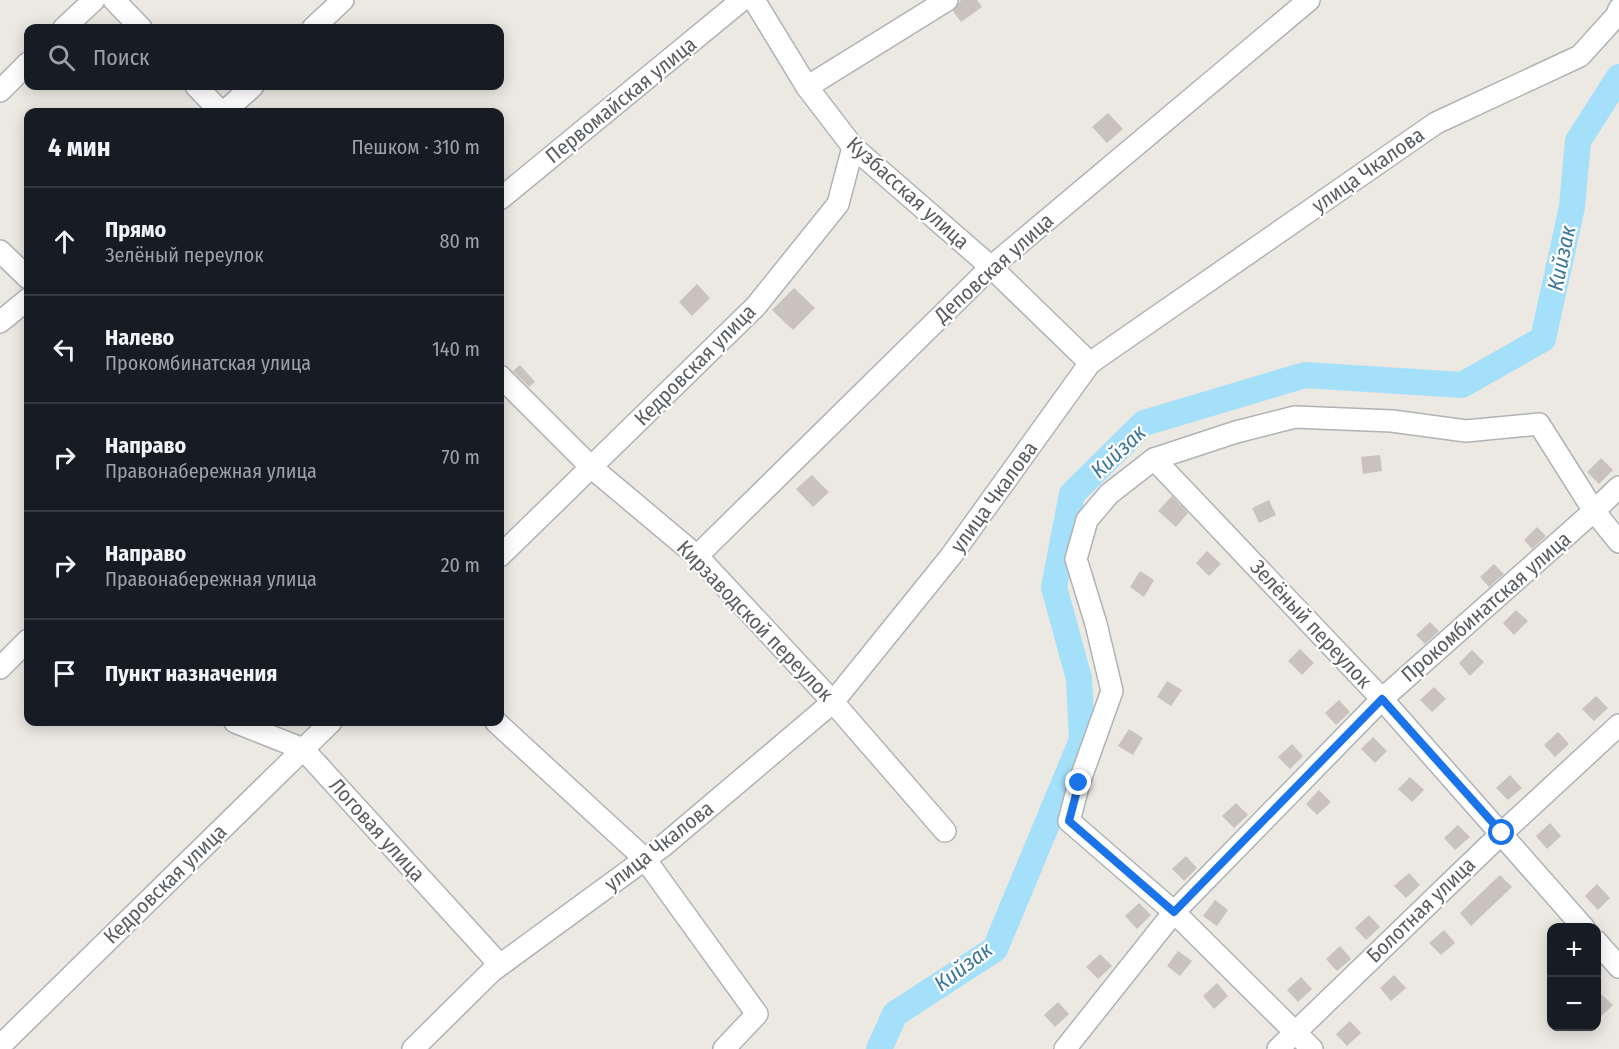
<!DOCTYPE html>
<html lang="ru">
<head>
<meta charset="utf-8">
<style>
  body { margin:0; font-family:"Fira Sans Condensed",sans-serif; background:#242831; color:#f1f3f6 }
  .controls { position:absolute; right:18px; bottom:18px; display:grid; overflow:hidden; border-radius:12px; box-shadow:0 3px 15px #0003 }
  .controls button { width:54px; height:54px; display:grid; place-items:center; padding:0; border:0; border-bottom:2px solid #363941; background:#171b24; color:#f1f3f6; font:30px sans-serif }
  .stop { position:absolute; width:18px; height:18px; margin:-14px; border:4px solid #1a73e8; border-radius:50%; background:#fff }
  .stop.end { background:#1a73e8; border-color:#fff; box-shadow:0 2px 6px #0008 }
  .list { margin:0; padding:0; list-style:none }
  h2 { display:flex; justify-content:space-between; align-items:center; height:78px; margin:0; padding:0 24px; font-size:26px }
  h2 small { font-size:20px; font-weight:400; color:#9ea1a6 }
  .list li { display:grid; grid-template-columns:39px 1fr auto; gap:18px; align-items:center; box-sizing:border-box; height:108px; padding:0 24px; border-top:2px solid #363941 }
  .list b { display:block; font-size:22px; white-space:nowrap }
  .list p { margin:0; font-size:20px; white-space:nowrap; color:#9ea1a6 }
  .list em { font-size:20px; font-style:normal; color:#9ea1a6 }
  .icon { flex:none; width:33px; height:33px; fill:none; stroke:currentColor; stroke-width:2; stroke-linecap:round; stroke-linejoin:round }
  .map { position:relative; flex:none; width:1619px; height:1049px; overflow:hidden }
  .search { position:absolute; background:#171b24; box-shadow:0 3px 15px #0003; left:24px; top:24px; width:480px; height:66px; display:flex; align-items:center; gap:15px; box-sizing:border-box; padding:0 21px; border-radius:12px; color:#9ea1a6; font-size:22px }
  .panel { position:absolute; background:#171b24; box-shadow:0 3px 15px #0003; left:24px; top:108px; width:480px; height:618px; border-radius:12px }
  .map>svg:first-child { display:block }
  .lines { fill:none; stroke-linecap:round; stroke-linejoin:round }
  .river { stroke:#a4e0fa; stroke-width:26 }
  .building { fill:#c8c3bf }
  .minor-casing { stroke:#afb3b6; stroke-width:24 }
  .minor { stroke:#fff; stroke-width:21 }
  .route { stroke:#1a73e8; stroke-width:8 }
  .labels { text-anchor:middle; stroke-width:4.5; stroke-linejoin:round; paint-order:stroke }
  .street-label { font-size:21px; fill:#5a5e62; stroke:#fff }
  .water-label { font-size:22px; font-style:italic; fill:#3d7799; stroke:#fff }
</style>
</head>
<body>
<div class="map">
<svg width="1619" height="1049" viewBox="0 0 1619 1049">
  <rect width="100%" height="100%" fill="#ece8e2"/>
  <g class="lines">
    <path class="river" d="M 879,1049 L 895,1014 L 995,949 L 1082,740 L 1079,679 L 1054,587 L 1072,494 L 1144,423 L 1305,375 L 1462,385 L 1543,339 L 1572,207 L 1578,141 L 1619,77"/>
  </g>
  <g class="building">
    <path d="M 961,0 L 977,0 L 982,7 L 961,22 L 953,11 Z"/>
    <path d="M 1108,113 L 1123,129 L 1107,143 L 1092,127 Z"/>
    <path d="M 697,284 L 710,298 L 692,316 L 679,302 Z"/>
    <path d="M 794,288 L 815,308 L 793,330 L 772,310 Z"/>
    <path d="M 520,365 L 535,382 L 529,387 L 513,371 Z"/>
    <path d="M 1380,455 L 1382,471 L 1363,474 L 1361,457 Z"/>
    <path d="M 1601,458 L 1613,470 L 1599,484 L 1587,472 Z"/>
    <path d="M 812,475 L 829,492 L 813,507 L 796,489 Z"/>
    <path d="M 1172,496 L 1188,513 L 1176,527 L 1158,511 Z"/>
    <path d="M 1269,500 L 1276,515 L 1259,523 L 1252,508 Z"/>
    <path d="M 1537,527 L 1546,536 L 1532,549 L 1524,540 Z"/>
    <path d="M 1207,551 L 1221,564 L 1209,576 L 1196,563 Z"/>
    <path d="M 1494,564 L 1504,574 L 1489,587 L 1480,577 Z"/>
    <path d="M 1140,571 L 1154,580 L 1144,597 L 1130,587 Z"/>
    <path d="M 1516,610 L 1528,621 L 1514,635 L 1503,623 Z"/>
    <path d="M 1430,622 L 1439,631 L 1425,644 L 1416,635 Z"/>
    <path d="M 1300,649 L 1314,663 L 1302,675 L 1288,661 Z"/>
    <path d="M 1472,650 L 1484,662 L 1470,676 L 1459,663 Z"/>
    <path d="M 1167,681 L 1182,690 L 1171,706 L 1157,697 Z"/>
    <path d="M 1434,687 L 1446,699 L 1432,712 L 1420,700 Z"/>
    <path d="M 1596,696 L 1608,708 L 1594,721 L 1582,709 Z"/>
    <path d="M 1339,700 L 1350,712 L 1336,725 L 1325,713 Z"/>
    <path d="M 1129,729 L 1143,738 L 1133,755 L 1118,746 Z"/>
    <path d="M 1558,732 L 1569,744 L 1555,757 L 1544,745 Z"/>
    <path d="M 1373,737 L 1387,751 L 1375,763 L 1361,749 Z"/>
    <path d="M 1292,744 L 1303,756 L 1290,769 L 1278,757 Z"/>
    <path d="M 1510,775 L 1522,788 L 1508,800 L 1496,788 Z"/>
    <path d="M 1410,777 L 1424,790 L 1412,802 L 1398,789 Z"/>
    <path d="M 1319,790 L 1331,802 L 1317,815 L 1306,804 Z"/>
    <path d="M 1236,803 L 1248,815 L 1234,828 L 1222,816 Z"/>
    <path d="M 1550,823 L 1561,836 L 1547,849 L 1536,836 Z"/>
    <path d="M 1458,825 L 1470,837 L 1455,850 L 1444,838 Z"/>
    <path d="M 1186,856 L 1197,868 L 1184,881 L 1172,869 Z"/>
    <path d="M 1409,873 L 1420,885 L 1406,898 L 1394,886 Z"/>
    <path d="M 1500,875 L 1512,887 L 1471,926 L 1460,913 Z"/>
    <path d="M 1597,884 L 1610,898 L 1598,910 L 1585,896 Z"/>
    <path d="M 1215,900 L 1228,910 L 1217,926 L 1203,916 Z"/>
    <path d="M 1139,903 L 1151,915 L 1137,929 L 1125,916 Z"/>
    <path d="M 1369,915 L 1380,927 L 1366,940 L 1355,928 Z"/>
    <path d="M 1444,930 L 1455,943 L 1441,955 L 1429,943 Z"/>
    <path d="M 1340,946 L 1351,959 L 1337,971 L 1326,959 Z"/>
    <path d="M 1178,951 L 1192,961 L 1180,976 L 1167,966 Z"/>
    <path d="M 1100,954 L 1112,966 L 1098,979 L 1086,967 Z"/>
    <path d="M 1394,975 L 1406,988 L 1391,1001 L 1380,988 Z"/>
    <path d="M 1301,977 L 1312,989 L 1298,1002 L 1287,990 Z"/>
    <path d="M 1217,983 L 1228,996 L 1214,1009 L 1203,996 Z"/>
    <path d="M 1596,989 L 1613,1005 L 1596,1021 Z"/>
    <path d="M 1058,1002 L 1069,1014 L 1055,1027 L 1044,1015 Z"/>
    <path d="M 1350,1021 L 1361,1033 L 1347,1046 L 1336,1034 Z"/>
  </g>
  <g class="lines">
    <g class="minor-casing">
      <g id="minor">
        <path d="M 114,0 L 141,28"/>
        <path d="M 754,0 L 807,87 L 853,147 L 991,267 L 1090,363"/>
        <path d="M 64,28 L 94,0"/>
        <path d="M 313,28 L 343,0"/>
        <path d="M 196,86 L 221,112"/>
        <path d="M 807,87 L 947,0"/>
        <path d="M 0,91 L 28,63"/>
        <path d="M 224,112 L 253,86"/>
        <path d="M 500,199 L 742,0"/>
        <path d="M 0,251 L 28,278"/>
        <path d="M 0,322 L 28,299"/>
        <path d="M 500,376 L 591,467 L 697,556 L 833,702 L 945,831"/>
        <path d="M 1154,459 L 1382,699 L 1584,928"/>
        <path d="M 500,556 L 756,306 L 838,204 L 853,147"/>
        <path d="M 697,556 L 991,267 L 1309,0"/>
        <path d="M 0,668 L 28,640"/>
        <path d="M 235,722 L 303,749 L 500,965"/>
        <path d="M 496,722 L 645,859 L 757,1014 L 724,1049"/>
        <path d="M 1596,941 L 1619,967"/>
        <path d="M 0,1046 L 331,722"/>
        <path d="M 413,1049 L 492,971 L 663,846 L 833,702 L 951,556 L 1090,363 L 1436,123 L 1580,56 L 1617,15 L 1619,9"/>
        <path d="M 1065,1049 L 1174,912 L 1382,699 L 1594,511 L 1619,487"/>
        <path d="M 1278,1049 L 1502,833 L 1619,725"/>
        <path d="M 1312,1049 L 1174,912 L 1069,821 L 1079,783 L 1112,691 L 1096,624 L 1076,559 L 1087,520 L 1109,494 L 1154,459 L 1236,432 L 1295,417 L 1392,421 L 1466,431 L 1539,424 L 1594,511 L 1619,542"/>
      </g>
    </g>
    <use href="#minor" class="minor"/>
  </g>
  <g class="lines">
    <path class="route" d="M 1079,783 L 1069,821 L 1174,912 L 1382,699 L 1502,833"/>
  </g>
  <g class="labels">
    <g class="street-label">
      <text transform="translate(621 100) rotate(-39)" y="7">Первомайская улица</text>
      <text transform="translate(1368 170) rotate(-35)" y="7">улица Чкалова</text>
      <text transform="translate(908 193) rotate(42)" y="7">Кузбасская улица</text>
      <text transform="translate(994 268) rotate(-42)" y="7">Деповская улица</text>
      <text transform="translate(695 365) rotate(-45)" y="7">Кедровская улица</text>
      <text transform="translate(994 497) rotate(-54)" y="7">улица Чкалова</text>
      <text transform="translate(1486 607) rotate(-41)" y="7">Прокомбинатская улица</text>
      <text transform="translate(755 621) rotate(46)" y="7">Кирзаводской переулок</text>
      <text transform="translate(1311 624) rotate(47)" y="7">Зелёный переулок</text>
      <text transform="translate(377 830) rotate(48)" y="7">Логовая улица</text>
      <text transform="translate(659 846) rotate(-38)" y="7">улица Чкалова</text>
      <text transform="translate(165 884) rotate(-44)" y="7">Кедровская улица</text>
      <text transform="translate(1421 910) rotate(-44)" y="7">Болотная улица</text>
    </g>
    <g class="water-label">
      <text transform="translate(1561 258) rotate(-78)" y="8">Кийзак</text>
      <text transform="translate(1118 451) rotate(-43)" y="8">Кийзак</text>
      <text transform="translate(963 966) rotate(-37)" y="8">Кийзак</text>
    </g>
  </g>
</svg>
<div class="controls">
<button>+</button>
<button>−</button>
</div>
<div class="stop" style="left:1502px;top:833px"></div>
<div class="stop end" style="left:1079px;top:783px"></div>
<div class="search"><svg class="icon" aria-label="search" viewBox="0 0 24 24"><circle cx="10" cy="10" r="6"/><path d="M15 15l6 6"/></svg>Поиск</div>
<section class="panel">
<h2>4 мин<small>Пешком · 310 m</small></h2>
<ul class="list">
<li><svg class="icon" aria-label="ahead" viewBox="0 0 24 24"><path d="M12 20V5M6 11l6-6 6 6"/></svg><div><b>Прямо</b><p>Зелёный переулок</p></div><em>80 m</em></li>
<li><svg class="icon" aria-label="left" viewBox="0 0 24 24"><path d="M17 20v-9H6M10 6l-5 5 5 5"/></svg><div><b>Налево</b><p>Прокомбинатская улица</p></div><em>140 m</em></li>
<li><svg class="icon" aria-label="right" viewBox="0 0 24 24"><path d="M7 20v-9h11M14 6l5 5-5 5"/></svg><div><b>Направо</b><p>Правонабережная улица</p></div><em>70 m</em></li>
<li><svg class="icon" aria-label="right" viewBox="0 0 24 24"><path d="M7 20v-9h11M14 6l5 5-5 5"/></svg><div><b>Направо</b><p>Правонабережная улица</p></div><em>20 m</em></li>
<li><svg class="icon" aria-label="arrive" viewBox="0 0 24 24"><path d="M6 21V4h12l-3 4 3 4H6"/></svg><div><b>Пункт назначения</b></div></li>
</ul>
</section>
</div>
</body>
</html>
